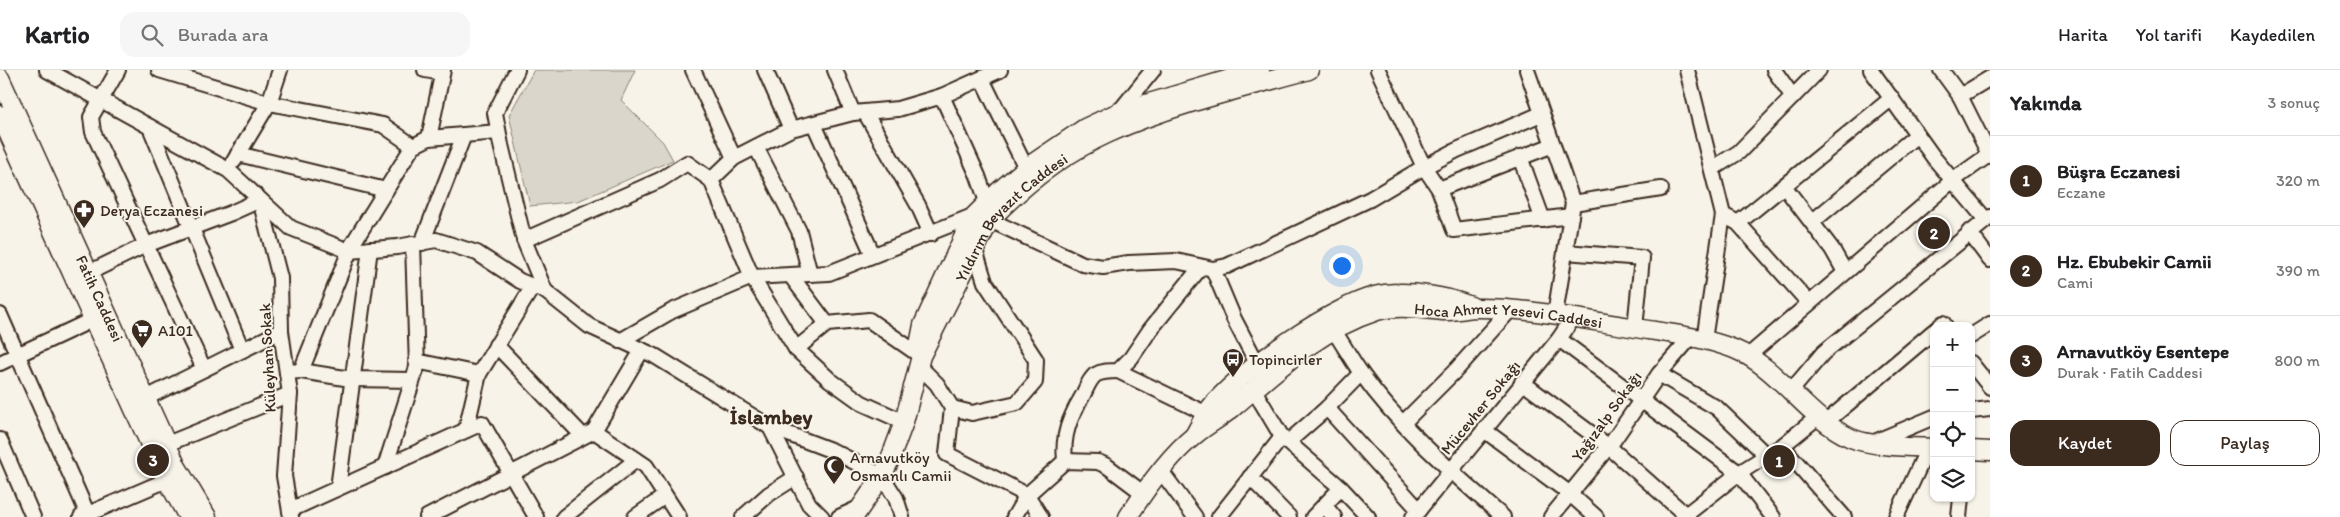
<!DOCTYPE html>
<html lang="tr">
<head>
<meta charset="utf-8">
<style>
  body { margin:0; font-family:Itim,sans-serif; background:#f6f6f6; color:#202124 }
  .controls { position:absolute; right:15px; bottom:15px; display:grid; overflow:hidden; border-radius:10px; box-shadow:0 1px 4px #0004 }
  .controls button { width:45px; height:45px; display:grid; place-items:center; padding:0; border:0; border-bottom:1px solid #e0e0e0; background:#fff; color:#202124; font:25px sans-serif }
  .you { position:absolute; left:1341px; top:195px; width:18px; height:18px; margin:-12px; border:4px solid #fff; border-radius:50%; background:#1a73e8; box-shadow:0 0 0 8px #1a73e833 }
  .badge { display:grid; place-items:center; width:32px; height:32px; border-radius:50%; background:#3b2a1e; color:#fff; font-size:16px; font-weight:700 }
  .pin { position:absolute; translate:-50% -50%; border:2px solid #fff; box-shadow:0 1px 5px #0006 }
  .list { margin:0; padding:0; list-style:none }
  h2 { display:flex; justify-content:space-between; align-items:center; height:65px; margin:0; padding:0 20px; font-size:21px }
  h2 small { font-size:16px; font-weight:400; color:#757577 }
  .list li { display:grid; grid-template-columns:32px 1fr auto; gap:15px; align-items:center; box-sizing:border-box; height:90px; padding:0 20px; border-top:1px solid #e0e0e0 }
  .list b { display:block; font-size:19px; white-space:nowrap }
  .list p { margin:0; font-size:16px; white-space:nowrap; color:#757577 }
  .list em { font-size:16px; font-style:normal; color:#757577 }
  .actions { display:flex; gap:10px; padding:15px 20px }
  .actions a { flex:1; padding:11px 0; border:1px solid #3b2a1e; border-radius:15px; text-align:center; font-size:18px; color:#3b2a1e }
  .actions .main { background:#3b2a1e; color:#fff }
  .icon { flex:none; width:28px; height:28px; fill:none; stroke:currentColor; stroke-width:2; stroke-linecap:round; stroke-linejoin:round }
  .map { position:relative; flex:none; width:1990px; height:447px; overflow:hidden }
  header { display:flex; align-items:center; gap:30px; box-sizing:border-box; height:70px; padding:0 25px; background:#fff; border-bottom:1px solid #e0e0e0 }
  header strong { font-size:24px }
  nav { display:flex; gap:28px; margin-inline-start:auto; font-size:18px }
  .search { width:350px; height:45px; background:#f6f6f6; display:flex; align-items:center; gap:12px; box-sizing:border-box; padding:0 18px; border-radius:15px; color:#757577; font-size:19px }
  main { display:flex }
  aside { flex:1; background:#fff }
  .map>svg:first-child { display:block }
  .green { fill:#dbd6cb; stroke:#8b8074 }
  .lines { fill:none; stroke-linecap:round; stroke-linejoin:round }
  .minor-casing { stroke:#3b2a1e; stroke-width:18 }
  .major-casing { stroke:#3b2a1e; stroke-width:21 }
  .minor { stroke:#f7f3e8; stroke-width:14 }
  .major { stroke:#f7f3e8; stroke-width:18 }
  .labels { text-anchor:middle; stroke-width:4; stroke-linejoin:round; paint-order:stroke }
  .poi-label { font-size:16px; fill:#3b2a1e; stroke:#f7f3e8; text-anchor:start }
  .street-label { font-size:16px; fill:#3b2a1e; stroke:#f7f3e8 }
  .district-label { font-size:21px; font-weight:bold; fill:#3b2a1e; stroke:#f7f3e8 }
</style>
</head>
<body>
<header>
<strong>Kartio</strong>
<div class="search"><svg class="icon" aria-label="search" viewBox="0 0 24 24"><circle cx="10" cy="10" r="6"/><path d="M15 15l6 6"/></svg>Burada ara</div>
<nav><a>Harita</a><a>Yol tarifi</a><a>Kaydedilen</a></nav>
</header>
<main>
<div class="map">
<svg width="1990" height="447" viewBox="0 0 1990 447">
  <rect width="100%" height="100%" fill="#f7f3e8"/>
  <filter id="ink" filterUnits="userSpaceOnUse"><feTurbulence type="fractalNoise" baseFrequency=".02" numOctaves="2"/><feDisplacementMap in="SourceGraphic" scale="10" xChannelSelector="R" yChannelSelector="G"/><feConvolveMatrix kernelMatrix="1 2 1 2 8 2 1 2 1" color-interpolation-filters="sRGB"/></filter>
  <g filter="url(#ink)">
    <path class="green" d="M 534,0 L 635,0 L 621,30 L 663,72 L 673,90 L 578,131 L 530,136 L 509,45 Z"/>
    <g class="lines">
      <g class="minor-casing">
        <g id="minor">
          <path d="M 47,0 L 228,100 L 291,158 L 349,181 L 397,177 L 436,170 L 477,183 L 520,211 L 545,221"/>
          <path d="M 118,0 L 91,47 L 93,62 L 204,299"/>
          <path d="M 159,0 L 269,33 L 383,55 L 413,76"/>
          <path d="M 425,0 L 442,3"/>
          <path d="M 517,0 L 495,43 L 501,75 L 524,170 L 545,221 L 589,256 L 655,286 L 770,357 L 833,381 L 882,406 L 896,428 L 902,447"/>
          <path d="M 693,0 L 734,88"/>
          <path d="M 765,0 L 791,59"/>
          <path d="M 835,0 L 853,43"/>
          <path d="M 1378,0 L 1424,97 L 1439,119 L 1454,160 L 1571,146"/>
          <path d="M 1527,0 L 1573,133 L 1555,245"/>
          <path d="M 1687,0 L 1723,145 L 1738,153 L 1809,233"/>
          <path d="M 1774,0 L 1793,27"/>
          <path d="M 1871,0 L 1934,88 L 1986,150"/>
          <path d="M 1941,0 L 1960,26 L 1989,84"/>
          <path d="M 982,9 L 1026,98"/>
          <path d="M 942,26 L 978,106 L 987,132"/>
          <path d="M 1960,26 L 1990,8"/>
          <path d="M 1119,42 L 1153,0"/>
          <path d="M 866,44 L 918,135 L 931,164"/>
          <path d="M 814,54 L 873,185"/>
          <path d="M 150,57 L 242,280"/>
          <path d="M 429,68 L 443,0"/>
          <path d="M 756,77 L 799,161 L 810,204"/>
          <path d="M 238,84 L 386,120"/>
          <path d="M 1520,87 L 1543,150"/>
          <path d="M 234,91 L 269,33 L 280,0"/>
          <path d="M 1712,99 L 1739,82 L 1819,0"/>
          <path d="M 711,110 L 734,88 L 791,59 L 853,43 L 898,39 L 942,26 L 1000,0"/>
          <path d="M 1784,116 L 1832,179 L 1845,202"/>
          <path d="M 1439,119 L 1553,75"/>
          <path d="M 1573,133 L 1661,119"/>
          <path d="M 990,150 L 1083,194 L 1103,197 L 1129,193 L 1176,191 L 1213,199 L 1227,196 L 1370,129 L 1424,97 L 1457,80 L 1541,44"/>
          <path d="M 1812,152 L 1917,65"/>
          <path d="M 1738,153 L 1892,28"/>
          <path d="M 1969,162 L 1990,190"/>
          <path d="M 524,170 L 660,110 L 687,93 L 711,110 L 752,207 L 796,279 L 830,310 L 862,333 L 904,352"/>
          <path d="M 422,173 L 464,65"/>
          <path d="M 1565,182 L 1642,188 L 1635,258"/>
          <path d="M 1213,199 L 1234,249 L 1258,295"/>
          <path d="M 88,203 L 146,175 L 231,143 L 260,130 L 280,208 L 281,261 L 290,324 L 284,406 L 291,447"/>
          <path d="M 791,206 L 827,254"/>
          <path d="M 0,245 L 89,447"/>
          <path d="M 1940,256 L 1943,253 L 1945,256"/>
          <path d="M 1334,261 C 1343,274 1351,289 1361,303 C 1400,358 1453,403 1503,447"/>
          <path d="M 1971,266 L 1990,254"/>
          <path d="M 1559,269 L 1739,403 L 1773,447"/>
          <path d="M 1704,270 L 1723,145"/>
          <path d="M 620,271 L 672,241 L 752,207 L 829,203 L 975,145"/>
          <path d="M 496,275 L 583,366"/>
          <path d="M 796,279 L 827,254 L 869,250 L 921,286"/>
          <path d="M 1748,286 L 1952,111 L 1990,84"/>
          <path d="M 416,291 L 479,304"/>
          <path d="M 0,293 L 92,250"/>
          <path d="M 1971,293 L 1990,317"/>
          <path d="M 919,296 L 937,314 L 952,338 L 947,384 L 1027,425 L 1041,447"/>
          <path d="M 301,301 L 351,309 L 412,310"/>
          <path d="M 1118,301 L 1207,344"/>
          <path d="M 287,302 L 301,301 L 352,175 L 413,76 L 429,68 L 498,62"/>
          <path d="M 1659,304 L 1717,338 L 1767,386"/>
          <path d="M 1522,312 L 1608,376 L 1688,447"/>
          <path d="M 1254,320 L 1282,367 L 1341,418 L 1368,447"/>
          <path d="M 1791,321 L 1823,283 L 1990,147"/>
          <path d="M 146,328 L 281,261"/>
          <path d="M 952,338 L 972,343 L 1017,333 L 1035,312 L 1036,290 L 985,212 L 975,180"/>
          <path d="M 1327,338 L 1419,440"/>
          <path d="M 1971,341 L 1990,339"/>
          <path d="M 1826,352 L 1934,261"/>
          <path d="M 1403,353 L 1456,300 L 1510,240"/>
          <path d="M 770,357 L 809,434 L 822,447"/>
          <path d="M 466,360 L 479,304 L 533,216"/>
          <path d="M 1484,360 L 1569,423 L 1596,447"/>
          <path d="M 594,361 L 646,396 L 679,447"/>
          <path d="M 0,370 L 33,447"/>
          <path d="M 1288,372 L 1327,338 L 1361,303"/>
          <path d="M 1872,373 L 1934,347"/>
          <path d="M 167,374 L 290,324"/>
          <path d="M 1782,376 L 1844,447"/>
          <path d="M 1065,391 C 1062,365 1070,347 1083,325 C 1086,319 1089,310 1095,305 C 1102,301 1110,301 1118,301 L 1131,288 L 1150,260 L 1201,197"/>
          <path d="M 385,397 L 417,297 L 413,174"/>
          <path d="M 1161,401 L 1195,447"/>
          <path d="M 1250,407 L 1289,447"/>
          <path d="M 338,418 L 370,179"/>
          <path d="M 1325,436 L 1334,447"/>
          <path d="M 290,440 L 482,353 L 536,447"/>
          <path d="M 81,447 L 167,410"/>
          <path d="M 427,447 L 594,361 L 642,280"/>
          <path d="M 564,447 L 636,390"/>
          <path d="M 635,447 L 665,426"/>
          <path d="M 743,447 L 769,424 L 796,407"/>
          <path d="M 839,447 L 861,437"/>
          <path d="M 1014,447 L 1027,425 L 1065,391 L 1098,392 L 1107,396 L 1143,423"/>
          <path d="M 1219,447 L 1282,367"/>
          <path d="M 1313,447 L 1341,418"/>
          <path d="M 1413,447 L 1559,269 L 1573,248"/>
          <path d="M 1551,447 L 1613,371 L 1659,304 L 1691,267"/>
          <path d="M 1683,447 L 1739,403 L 1782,376 L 1819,346"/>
          <path d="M 1896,447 L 1928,378"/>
          <path d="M 1959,447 L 1961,428"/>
        </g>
      </g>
      <g class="major-casing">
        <g id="major">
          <path id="s1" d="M 0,8 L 177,397 L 207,447"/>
          <path d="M 0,45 L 163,403 L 188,447"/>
          <path d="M 921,279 L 920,270 L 923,255 L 968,157 L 975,145 L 999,121 L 1026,98 L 1085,58 L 1119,42 L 1260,0"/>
          <path d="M 1195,364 C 1199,357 1203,348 1208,341 C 1234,304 1340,229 1385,224 C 1413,221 1445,226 1471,236"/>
          <path d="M 1971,380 L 1990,381"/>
          <path id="s2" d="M 854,447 L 882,406 L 889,392 L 904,352 L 921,286 L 990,150 C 1024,114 1065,83 1109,63 C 1170,35 1244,18 1309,0"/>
          <path id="s3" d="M 1128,447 C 1145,420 1170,385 1195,365 C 1208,354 1223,347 1236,335 C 1279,298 1321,259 1377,241 C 1400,234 1424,240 1446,241 C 1457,241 1468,238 1479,238 C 1529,238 1580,249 1630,257 C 1665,263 1701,266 1734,279 C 1780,298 1806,348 1851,368 C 1872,377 1911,377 1934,378"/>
        </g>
      </g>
      <use href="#minor" class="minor"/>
      <use href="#major" class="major"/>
    </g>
  </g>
  <defs>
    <g id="pharmacy-pin" transform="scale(1.125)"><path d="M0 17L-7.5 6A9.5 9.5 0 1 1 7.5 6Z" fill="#3b2a1e" stroke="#f7f3e8"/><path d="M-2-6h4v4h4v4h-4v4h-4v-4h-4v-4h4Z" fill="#fff"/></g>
    <g id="supermarket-pin" transform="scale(1.125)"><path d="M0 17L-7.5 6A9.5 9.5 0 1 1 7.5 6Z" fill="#3b2a1e" stroke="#f7f3e8"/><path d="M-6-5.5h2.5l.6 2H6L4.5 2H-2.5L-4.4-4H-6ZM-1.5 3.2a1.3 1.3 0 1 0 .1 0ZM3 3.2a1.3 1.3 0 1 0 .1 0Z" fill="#fff"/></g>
    <g id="bus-pin" transform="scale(1.125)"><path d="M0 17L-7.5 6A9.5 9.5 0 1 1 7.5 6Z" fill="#3b2a1e" stroke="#f7f3e8"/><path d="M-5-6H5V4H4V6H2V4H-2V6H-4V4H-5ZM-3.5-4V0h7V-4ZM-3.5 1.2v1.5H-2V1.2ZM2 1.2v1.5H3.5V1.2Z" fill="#fff"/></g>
    <g id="mosque-pin" transform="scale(1.125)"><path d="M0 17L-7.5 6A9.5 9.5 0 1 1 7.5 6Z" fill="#3b2a1e" stroke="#f7f3e8"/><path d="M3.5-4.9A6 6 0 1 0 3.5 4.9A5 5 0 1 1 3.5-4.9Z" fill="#fff"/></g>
  </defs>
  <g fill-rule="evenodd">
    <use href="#pharmacy-pin" x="84" y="140"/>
    <use href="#supermarket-pin" x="142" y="260"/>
    <use href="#bus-pin" x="1233" y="289"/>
    <use href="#mosque-pin" x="834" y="396"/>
  </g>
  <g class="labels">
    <g class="poi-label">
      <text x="100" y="146">Derya Eczanesi</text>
      <text x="158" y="266">A101</text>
      <text x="1249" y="295">Topincirler</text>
      <text x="850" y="393">Arnavutköy<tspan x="850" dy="18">Osmanlı Camii</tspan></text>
    </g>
    <g class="street-label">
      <text dy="6" stroke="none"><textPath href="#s2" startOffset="344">Yıldırım Beyazıt Caddesi</textPath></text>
      <text dy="6" stroke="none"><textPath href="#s1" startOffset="242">Fatih Caddesi</textPath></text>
      <text dy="6" stroke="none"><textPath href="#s3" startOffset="460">Hoca Ahmet Yesevi Caddesi</textPath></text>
      <text transform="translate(267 288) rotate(-93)" y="6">Küleyhan Sokak</text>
      <text transform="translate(1480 337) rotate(-51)" y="6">Mücevher Sokağı</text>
      <text transform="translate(1606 346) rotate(-54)" y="6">Yağızalp Sokağı</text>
    </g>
    <g class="district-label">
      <text x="771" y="354">İslambey</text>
    </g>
  </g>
</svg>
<div class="controls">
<button>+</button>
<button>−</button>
<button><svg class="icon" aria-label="locate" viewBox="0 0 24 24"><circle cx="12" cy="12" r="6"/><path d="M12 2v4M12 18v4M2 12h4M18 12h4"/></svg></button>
<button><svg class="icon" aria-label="layers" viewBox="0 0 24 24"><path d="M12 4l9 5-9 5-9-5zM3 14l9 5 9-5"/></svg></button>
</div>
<div class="you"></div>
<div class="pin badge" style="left:1779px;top:391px">1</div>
<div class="pin badge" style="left:1934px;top:163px">2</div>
<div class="pin badge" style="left:153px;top:390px">3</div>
</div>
<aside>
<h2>Yakında<small>3 sonuç</small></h2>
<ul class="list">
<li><span class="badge">1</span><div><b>Büşra Eczanesi</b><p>Eczane</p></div><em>320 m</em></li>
<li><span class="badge">2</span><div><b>Hz. Ebubekir Camii</b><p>Cami</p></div><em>390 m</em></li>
<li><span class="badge">3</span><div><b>Arnavutköy Esentepe</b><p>Durak · Fatih Caddesi</p></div><em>800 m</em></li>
</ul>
<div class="actions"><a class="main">Kaydet</a><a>Paylaş</a></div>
</aside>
</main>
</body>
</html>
